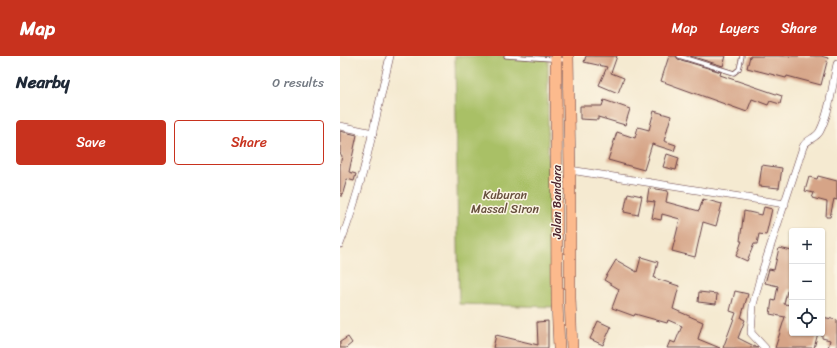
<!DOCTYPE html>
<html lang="en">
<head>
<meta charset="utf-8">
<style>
  body { margin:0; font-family:Sriracha,sans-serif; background:#f6f6f7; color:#1f2937 }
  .controls { position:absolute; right:12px; bottom:12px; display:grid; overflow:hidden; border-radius:4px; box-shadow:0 1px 3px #0004 }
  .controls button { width:36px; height:36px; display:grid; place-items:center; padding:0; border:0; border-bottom:1px solid #e0e1e3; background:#fff; color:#1f2937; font:20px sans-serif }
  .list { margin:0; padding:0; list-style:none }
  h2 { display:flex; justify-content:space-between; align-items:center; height:52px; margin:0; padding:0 16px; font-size:17px }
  h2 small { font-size:13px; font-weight:400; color:#747a83 }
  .actions { display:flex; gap:8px; padding:12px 16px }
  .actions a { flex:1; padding:9px 0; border:1px solid #c8321e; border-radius:4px; text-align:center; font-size:14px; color:#c8321e }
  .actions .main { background:#c8321e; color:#fff }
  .icon { flex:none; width:22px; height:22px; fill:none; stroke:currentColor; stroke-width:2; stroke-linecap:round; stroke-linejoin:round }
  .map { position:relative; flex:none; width:497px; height:292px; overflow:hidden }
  header { display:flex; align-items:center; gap:24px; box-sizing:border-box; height:56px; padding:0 20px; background:#c8321e; color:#fff }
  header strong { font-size:19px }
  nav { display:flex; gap:22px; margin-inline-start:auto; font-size:14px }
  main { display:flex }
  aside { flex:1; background:#fff }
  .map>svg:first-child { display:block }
  .green { fill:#a9c066; stroke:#7a7048 }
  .building { fill:#d6a487 }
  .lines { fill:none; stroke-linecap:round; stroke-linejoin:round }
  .service-casing { stroke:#643d44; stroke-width:5 }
  .minor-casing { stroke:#643d44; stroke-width:8 }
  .trunk-casing { stroke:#643d44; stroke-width:12 }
  .service { stroke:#fff; stroke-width:3.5 }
  .minor { stroke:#fff; stroke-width:7 }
  .trunk { stroke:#fcba8d; stroke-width:11 }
  .labels { text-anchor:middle; stroke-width:3; stroke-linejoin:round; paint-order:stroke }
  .park-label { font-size:12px; fill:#664f3d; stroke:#fcf5e5 }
  .street-label { font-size:12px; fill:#4a1f2b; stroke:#fcf5e5 }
</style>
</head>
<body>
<header>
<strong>Map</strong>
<nav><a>Map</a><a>Layers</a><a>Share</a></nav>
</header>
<main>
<aside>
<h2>Nearby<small>0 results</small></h2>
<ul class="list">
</ul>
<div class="actions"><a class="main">Save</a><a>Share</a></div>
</aside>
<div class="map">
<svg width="497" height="292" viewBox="0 0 497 292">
  <rect width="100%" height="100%" fill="#fcf5e5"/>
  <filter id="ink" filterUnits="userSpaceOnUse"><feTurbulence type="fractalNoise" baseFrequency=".025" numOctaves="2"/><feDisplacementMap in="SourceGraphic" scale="8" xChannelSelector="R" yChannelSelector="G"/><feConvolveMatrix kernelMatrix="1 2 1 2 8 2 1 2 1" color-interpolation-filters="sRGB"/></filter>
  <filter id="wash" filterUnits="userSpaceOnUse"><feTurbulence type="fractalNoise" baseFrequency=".012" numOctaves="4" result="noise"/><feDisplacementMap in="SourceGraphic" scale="16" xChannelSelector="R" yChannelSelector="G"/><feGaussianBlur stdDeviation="0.9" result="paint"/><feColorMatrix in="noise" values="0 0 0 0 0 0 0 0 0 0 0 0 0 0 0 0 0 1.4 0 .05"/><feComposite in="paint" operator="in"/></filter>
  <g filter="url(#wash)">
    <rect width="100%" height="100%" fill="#f5ead1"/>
    <path class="green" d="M 115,0 L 208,0 L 208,119 L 213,120 L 214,251 L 119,248 Z"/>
    <g id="blocks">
      <g class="building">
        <path d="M 246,0 L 277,0 L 271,17 L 284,22 L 278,37 L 259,29 L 267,11 L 244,6 Z"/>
        <path d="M 329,0 L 336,0 L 338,3 L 381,16 L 380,19 L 442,40 L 440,48 L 430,45 L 428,49 L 412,43 L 407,56 L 321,25 Z"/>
        <path d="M 350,0 L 386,0 L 383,10 Z"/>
        <path d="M 410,0 L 481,0 L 488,2 L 481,29 L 447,20 L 446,22 L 407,12 Z"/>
        <path d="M 264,44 L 290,53 L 285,69 L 258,61 L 258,64 L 240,63 L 240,50 L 262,50 Z"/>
        <path d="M 314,55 L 331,60 L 324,85 L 336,89 L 334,95 L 312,88 L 304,114 L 268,104 L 277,76 L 295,82 L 298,71 L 309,74 Z"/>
        <path d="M 0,75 L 17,79 L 9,116 L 16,118 L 14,125 L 7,123 L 2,140 L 0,140 L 0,109 L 2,100 L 0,97 Z"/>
        <path d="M 327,98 L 339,102 L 336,114 L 323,111 Z"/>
        <path d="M 422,109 L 442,112 L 439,132 L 419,130 Z"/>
        <path d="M 478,120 L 497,125 L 497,144 L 494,143 L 490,161 L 486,161 L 487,146 L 472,142 L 474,137 L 465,135 L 469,121 L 477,123 Z"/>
        <path d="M 309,132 L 328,135 L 326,146 L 359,155 L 363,143 L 382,148 L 376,170 L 363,166 L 355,201 L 332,195 L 340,163 L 322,158 L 321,164 L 312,162 L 315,146 L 307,145 Z"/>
        <path d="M 288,137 L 302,140 L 298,159 L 284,156 Z"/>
        <path d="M 424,151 L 432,153 L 426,179 L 419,178 L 417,188 L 414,188 L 407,205 L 396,200 L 402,185 L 400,185 L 404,155 L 422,159 Z"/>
        <path d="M 439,192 L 452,195 L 452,234 L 449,233 L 447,235 L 444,248 L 452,249 L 452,277 L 478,277 L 474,292 L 435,292 L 445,261 L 430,258 L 432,244 L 435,245 L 438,230 L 425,227 L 429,213 L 434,214 Z"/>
        <path d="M 301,201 L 318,206 L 314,222 L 339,230 L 333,253 L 363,266 L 358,283 L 380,292 L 327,292 L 330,285 L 335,287 L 342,270 L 328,264 L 327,267 L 295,258 L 294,260 L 272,252 L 279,233 L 264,224 L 276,204 L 297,216 Z"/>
        <path d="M 395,235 L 408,238 L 401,262 L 405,264 L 398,282 L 418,292 L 383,292 L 396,257 L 390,255 Z"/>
        <path d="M 359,236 L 377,238 L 376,248 L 358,246 Z"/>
        <path d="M 482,261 L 497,264 L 497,292 L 488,292 L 490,284 L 482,282 Z"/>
        <path d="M 208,265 L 208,292 L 153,292 L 156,279 L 198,289 L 197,266 Z"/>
        <path d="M 258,265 L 271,271 L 263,289 L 250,283 Z"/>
        <path d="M 8,281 L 12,287 L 6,292 L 0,292 L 0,286 Z"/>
      </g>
    </g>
  </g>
  <g filter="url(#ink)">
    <use href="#blocks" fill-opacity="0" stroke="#643d44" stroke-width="1"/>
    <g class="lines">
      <g class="service-casing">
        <g id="service">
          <path d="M 166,0 L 226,4"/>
          <path d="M 339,0 L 394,17 L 399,13 L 402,0"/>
        </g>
      </g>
      <g class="minor-casing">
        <g id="minor">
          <path d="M 0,70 L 33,77"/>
          <path d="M 230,114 L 445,148"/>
          <path d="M 0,188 C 24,127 35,63 50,0"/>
          <path d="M 425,292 L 411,277 L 413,249 L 420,222 L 463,91 C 466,83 476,83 480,75 C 490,55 492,30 497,8"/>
        </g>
      </g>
      <g class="trunk-casing">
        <g id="trunk">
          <path d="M 216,0 L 217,248 L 219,292"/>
          <path d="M 228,0 L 230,114 L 230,242 L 232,292"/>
        </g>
      </g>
      <use href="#service" class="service"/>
      <use href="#minor" class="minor"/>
      <use href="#trunk" class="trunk"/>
    </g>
  </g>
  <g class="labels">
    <g class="park-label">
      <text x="165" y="143">Kuburan<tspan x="165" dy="14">Massal Siron</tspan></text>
    </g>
    <g class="street-label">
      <text transform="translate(217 146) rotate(-90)" y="4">Jalan Bandara</text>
    </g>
  </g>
</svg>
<div class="controls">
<button>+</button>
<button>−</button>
<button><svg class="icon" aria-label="locate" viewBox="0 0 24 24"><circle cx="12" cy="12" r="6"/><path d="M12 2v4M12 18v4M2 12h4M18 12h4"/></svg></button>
</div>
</div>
</main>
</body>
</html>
